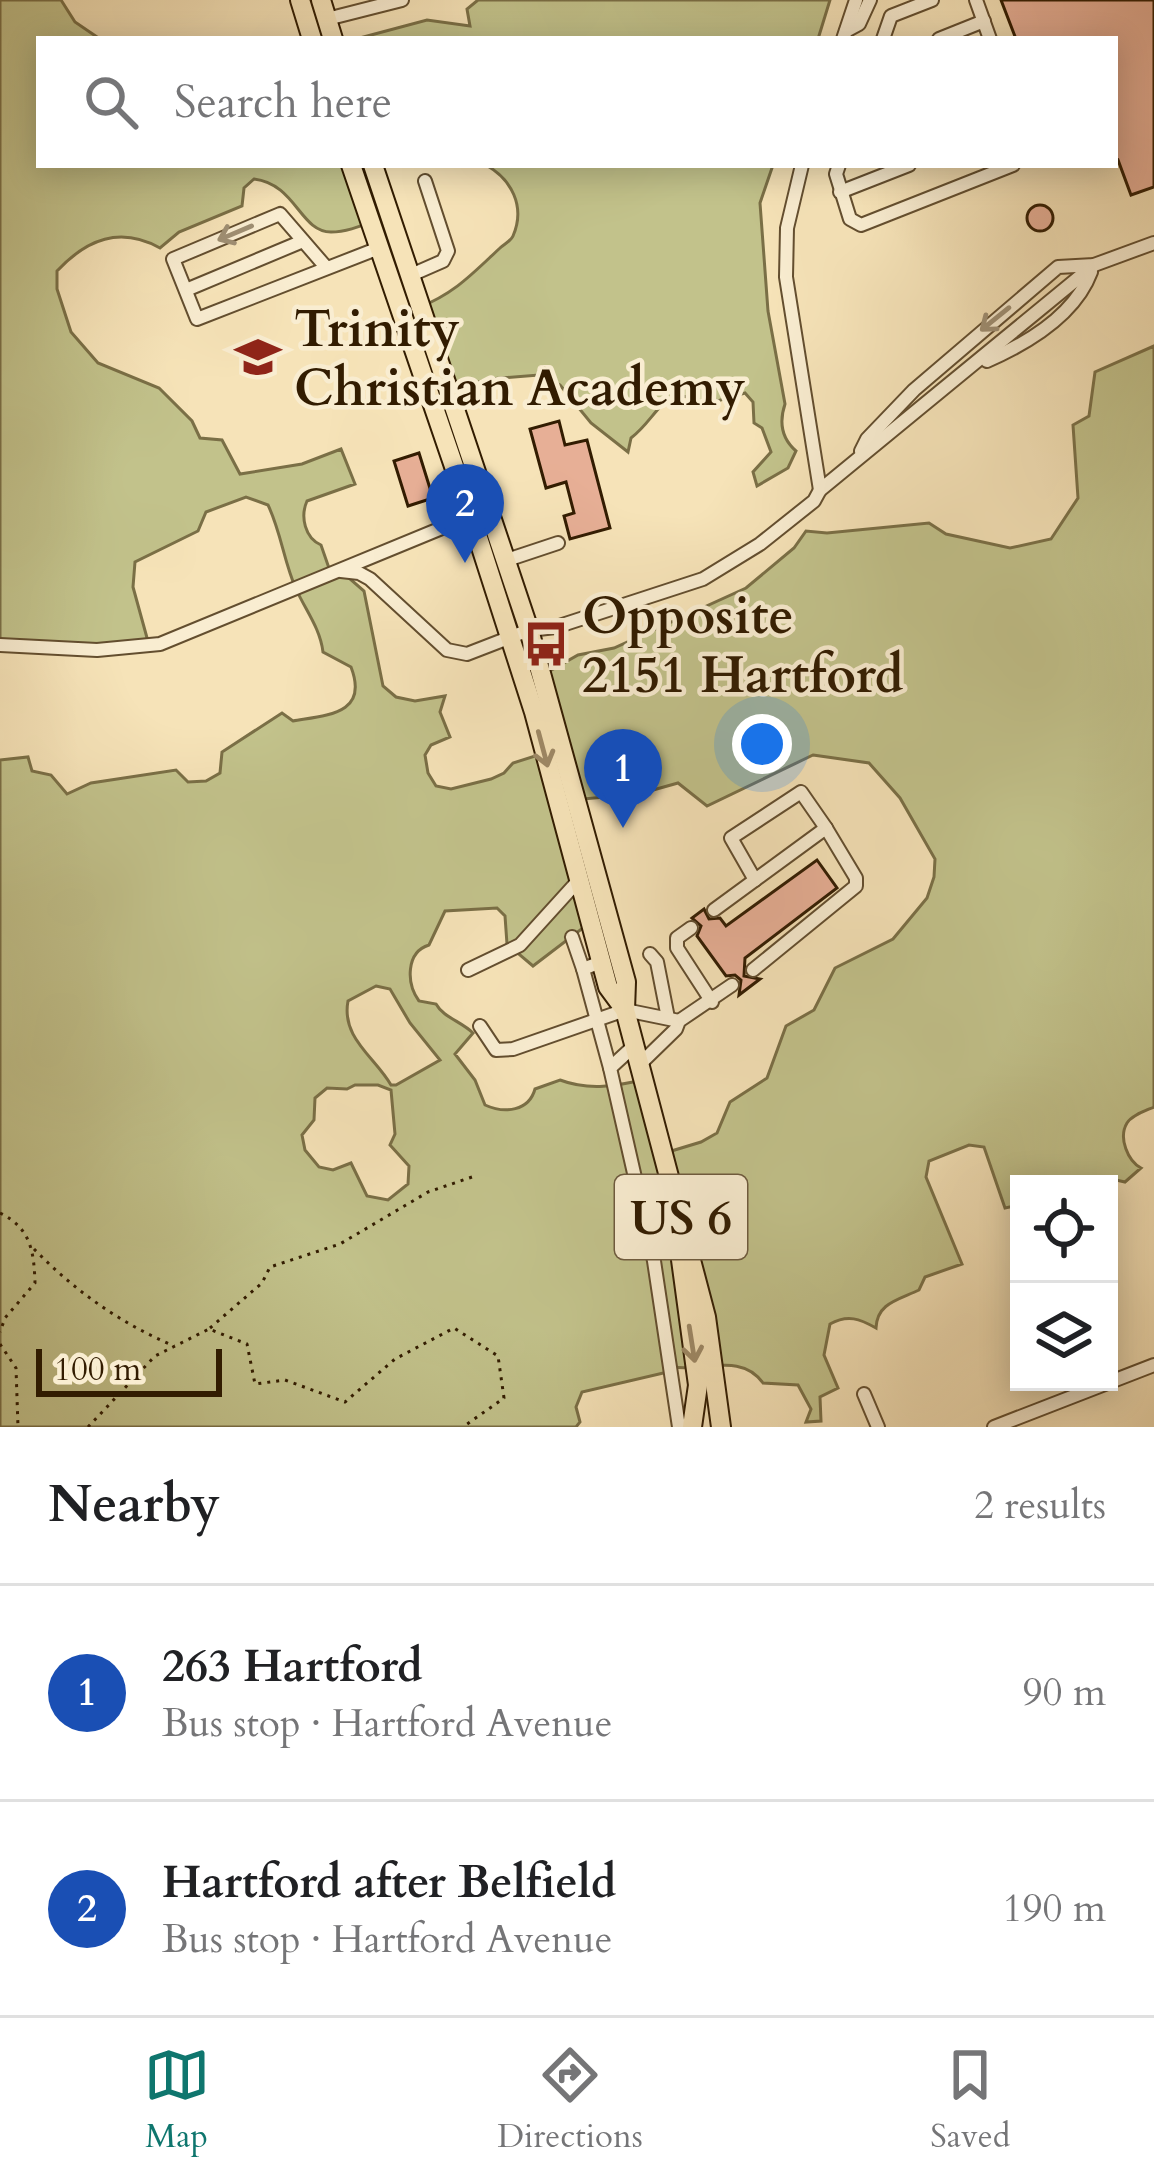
<!DOCTYPE html>
<html lang="en">
<head>
<meta charset="utf-8">
<style>
  body { margin:0; font-family:Cardo,serif; background:#f6f6f6; color:#202124 }
  .controls { position:absolute; right:36px; bottom:36px; display:grid; overflow:hidden; border-radius:0px; box-shadow:0 6px 30px #0003 }
  .controls button { width:108px; height:108px; display:grid; place-items:center; padding:0; border:0; border-bottom:3px solid #e0e0e0; background:#fff; color:#202124; font:60px sans-serif }
  .scale { position:absolute; left:36px; bottom:30px; width:186px; box-sizing:border-box; padding-left:12px; border:6px solid #321c01; border-top:0; font-size:33px; line-height:42px; white-space:nowrap; color:#321c01; -webkit-text-stroke:9px #f9edd1; paint-order:stroke }
  .you { position:absolute; left:762px; top:744px; width:42px; height:42px; margin:-30px; border:9px solid #fff; border-radius:50%; background:#1a73e8; box-shadow:0 0 0 18px #1a73e833 }
  .badge { display:grid; place-items:center; width:78px; height:78px; border-radius:50%; background:#0f766e; color:#fff; font-size:39px; font-weight:700 }
  .pin { position:absolute; translate:-50% -99px; filter:drop-shadow(0 3px 6px #0008) }
  .pin::after { content:''; position:absolute; top:63px; width:42px; height:36px; background:inherit; clip-path:polygon(0 0,100% 0,50% 100%) }
  .list { margin:0; padding:0; list-style:none }
  h2 { display:flex; justify-content:space-between; align-items:center; height:156px; margin:0; padding:0 48px; font-size:51px }
  h2 small { font-size:39px; font-weight:400; color:#757577 }
  .list li { display:grid; grid-template-columns:78px 1fr auto; gap:36px; align-items:center; box-sizing:border-box; height:216px; padding:0 48px; border-top:3px solid #e0e0e0 }
  .list b { display:block; font-size:45px; white-space:nowrap }
  .list p { margin:0; font-size:39px; white-space:nowrap; color:#757577 }
  .list em { font-size:39px; font-style:normal; color:#757577 }
  .icon { flex:none; width:66px; height:66px; fill:none; stroke:currentColor; stroke-width:2; stroke-linecap:round; stroke-linejoin:round }
  .map { position:relative; flex:none; width:1154px; height:1427px; overflow:hidden }
  .search { position:absolute; background:#fff; box-shadow:0 6px 30px #0003; left:36px; right:36px; top:36px; height:132px; display:flex; align-items:center; gap:30px; box-sizing:border-box; padding:0 42px; border-radius:0px; color:#757577; font-size:45px }
  .sheet { height:588px; background:#fff }
  nav { display:flex; justify-content:space-around; align-items:center; box-sizing:border-box; height:168px; border-top:3px solid #e0e0e0; background:#fff; font-size:33px; color:#757577 }
  nav a { display:grid; justify-items:center; gap:6px }
  nav .on { color:#0f766e }
  .map>svg:first-child { display:block }
  .green { fill:#c2c28b; stroke:#7a6f46; stroke-width:3; fill-rule:evenodd }
  .building { fill:#e7af96; stroke:#321c01; stroke-width:3 }
  .lines { fill:none; stroke-linecap:round; stroke-linejoin:round }
  .minor-casing { stroke:#634e2f; stroke-width:16 }
  .highway-casing { stroke:#321c01; stroke-width:22 }
  .path { stroke:#321c01; stroke-width:3; stroke-dasharray:3 6; stroke-linecap:butt }
  .minor { stroke:#f9edd1; stroke-width:12 }
  .highway { stroke:#f6e3b8; stroke-width:18 }
  .oneway { stroke:#9f8f73 }
  .oneway2 { stroke:#9e8966 }
  .labels { text-anchor:middle; stroke-width:9; stroke-linejoin:round; paint-order:stroke }
  .shield { fill:#f9edd1; stroke:#6e5b3f; stroke-width:3 }
  .shield-label { font-size:48px; font-weight:bold; fill:#321c01 }
  .poi-label { font-size:51px; font-weight:bold; fill:#321c01; stroke:#f9edd1; text-anchor:start }
</style>
</head>
<body>
<div class="map">
<svg width="1154" height="1427" viewBox="0 0 1154 1427">
  <rect width="100%" height="100%" fill="#f6e3b8"/>
  <filter id="stains"><feTurbulence type="fractalNoise" baseFrequency=".00167" numOctaves="4"/><feColorMatrix values="0 0 0 0 .2 0 0 0 0 .09 0 0 0 0 .02 0 0 0 .5 -.17"/></filter>
  <radialGradient id="worn" r=".72"><stop offset=".6" stop-color="#630" stop-opacity="0"/><stop offset="1" stop-color="#630" stop-opacity=".3"/></radialGradient>
  <g class="green">
    <path d="M 0,0 L 61,0 L 75,22 L 100,39 L 39,39 L 39,165 L 390,165 L 377,169 L 388,216 C 369,222 351,232 331,232 C 300,232 296,184 254,179 L 244,188 L 242,206 L 179,232 L 160,248 C 120,226 87,239 57,271 L 57,289 L 71,332 L 98,363 L 159,388 L 192,421 L 200,438 L 222,440 L 240,474 L 302,464 L 341,449 L 355,484 L 307,501 C 300,517 305,538 321,545 L 330,571 L 341,571 L 364,591 L 383,686 L 396,697 L 415,701 L 445,696 L 440,712 L 450,737 L 431,745 L 425,755 L 428,773 L 436,786 L 451,789 L 491,779 L 504,773 L 513,763 L 551,751 L 534,680 L 578,655 L 614,648 L 746,588 L 794,548 L 806,531 L 827,533 L 929,523 L 946,534 L 1010,548 L 1051,539 L 1078,498 L 1073,425 L 1089,416 L 1095,372 L 1154,346 L 1154,1107 C 1145,1111 1132,1115 1127,1123 C 1118,1138 1128,1161 1141,1168 L 1125,1182 L 1112,1179 L 1102,1184 L 1019,1184 L 1019,1205 L 1005,1208 L 984,1147 L 969,1145 L 929,1161 L 926,1177 L 962,1264 L 925,1277 L 919,1290 C 898,1300 877,1303 876,1328 C 860,1319 848,1314 830,1324 L 824,1355 L 838,1388 L 820,1397 L 821,1421 L 806,1422 L 811,1409 L 798,1385 L 763,1383 C 741,1352 704,1372 673,1367 L 672,1371 L 582,1392 L 576,1407 L 580,1422 L 576,1427 L 0,1427 L 0,760 L 28,757 L 32,771 L 51,775 L 67,794 L 91,783 L 176,770 L 188,782 L 206,781 L 220,773 L 222,752 L 282,713 L 293,721 C 328,715 369,714 351,667 L 323,652 C 320,628 306,611 296,589 C 284,562 281,532 268,505 L 246,497 L 206,512 L 198,531 L 135,562 L 133,587 L 149,645 L 0,644 ZM 813,755 L 869,763 L 900,798 L 935,859 L 934,877 L 927,898 L 893,939 L 835,968 L 814,1010 L 786,1026 L 767,1078 L 730,1102 L 717,1133 L 701,1142 L 668,1152 L 647,1079 C 617,1086 589,1091 560,1080 L 535,1089 C 529,1111 505,1114 485,1105 L 475,1080 L 455,1054 L 473,1033 C 462,1022 443,1017 436,1004 L 419,1001 C 406,983 406,952 429,945 L 445,911 L 497,908 L 505,916 L 507,944 L 533,966 L 600,915 L 571,800 L 639,794 L 678,783 L 707,806 ZM 376,986 L 390,989 L 410,1023 L 440,1060 L 396,1085 L 391,1085 C 375,1057 341,1038 348,1001 ZM 355,1085 L 378,1085 L 391,1090 L 395,1134 L 390,1145 L 409,1166 L 408,1184 L 388,1200 L 367,1196 L 351,1163 L 333,1170 L 319,1167 L 305,1150 L 302,1135 L 314,1120 L 315,1098 L 327,1088 L 347,1089 Z"/>
    <path d="M 478,0 L 830,0 L 818,39 L 356,39 L 427,20 L 470,26 L 467,9 Z"/>
    <path d="M 486,165 L 773,165 L 760,203 L 768,311 L 785,404 C 779,422 781,438 796,451 L 788,468 L 757,486 L 753,472 L 771,452 L 762,428 L 754,423 L 753,402 L 745,393 L 707,404 C 663,380 660,416 631,438 L 628,452 L 591,423 L 560,385 L 539,375 L 490,379 L 445,391 L 418,308 C 455,293 471,275 500,248 C 504,244 511,241 513,236 C 526,206 511,179 486,165 Z"/>
  </g>
  <g class="building">
    <path d="M 1001,0 L 1154,0 L 1154,187 L 1131,195 L 1118,160 L 1115,161 L 1115,39 L 1016,39 Z"/>
    <circle cx="1040" cy="218" r="13"/>
    <path d="M 559,421 L 565,445 L 587,440 L 610,528 L 570,539 L 564,516 L 574,513 L 566,482 L 546,488 L 530,429 Z"/>
    <path d="M 419,453 L 433,498 L 408,506 L 394,461 Z"/>
    <path d="M 817,860 L 837,888 L 745,958 L 744,976 L 760,979 L 739,995 L 741,980 L 735,975 L 726,976 L 697,936 L 701,926 L 692,918 L 704,909 L 709,919 L 720,918 L 726,926 Z"/>
  </g>
  <g class="lines">
    <g class="minor-casing">
      <g id="minor">
        <path d="M 976,0 L 990,39"/>
        <path d="M 327,19 L 402,0"/>
        <path d="M 846,31 L 859,24 L 870,0"/>
        <path d="M 843,39 L 856,0"/>
        <path d="M 883,39 L 891,16 L 932,0"/>
        <path d="M 939,39 L 984,21"/>
        <path d="M 802,165 L 787,228 L 786,277 L 820,490 L 1094,265"/>
        <path d="M 839,165 L 836,174 L 850,219 L 861,225 L 1013,165"/>
        <path d="M 840,192 L 909,165"/>
        <path d="M 325,266 L 280,214 L 173,259 L 197,319 L 379,248"/>
        <path d="M 411,275 L 443,261 L 448,251 L 425,181"/>
        <path d="M 186,290 L 303,241"/>
        <path d="M 987,361 C 1028,343 1075,315 1091,272"/>
        <path d="M 861,451 L 867,439 L 914,390 L 1058,267 L 1094,265 L 1154,243"/>
        <path d="M 507,560 L 558,543"/>
        <path d="M 341,571 L 359,573 L 370,579 L 447,650 L 467,654 L 529,630 L 556,627 L 703,579 L 760,544 L 814,501 L 820,490"/>
        <path d="M 0,645 L 97,650 L 160,644 L 471,516"/>
        <path d="M 755,880 L 731,838 L 801,792 L 826,828"/>
        <path d="M 714,910 L 826,828 L 856,878 L 856,886 L 753,970"/>
        <path d="M 691,928 L 677,938 L 677,948 L 712,1002"/>
        <path d="M 572,937 L 583,969"/>
        <path d="M 650,954 L 657,962 L 668,1018"/>
        <path d="M 601,962 L 583,969 L 610,1068"/>
        <path d="M 468,970 L 520,945 L 578,881"/>
        <path d="M 480,1026 L 496,1050 L 513,1049 L 625,1010 L 679,1021"/>
        <path d="M 634,1046 L 610,1068 L 654,1261 L 679,1427"/>
        <path d="M 639,1065 L 676,1029 L 679,1021 L 732,985"/>
        <path d="M 864,1394 L 878,1427"/>
        <path d="M 994,1427 L 1154,1365"/>
      </g>
    </g>
    <g class="highway-casing">
      <g id="highway">
        <path d="M 300,0 L 312,39"/>
        <path d="M 321,0 L 333,39"/>
        <path d="M 351,165 L 471,516 L 534,712 L 608,987 L 625,1010"/>
        <path d="M 373,165 L 529,630 L 626,982 L 625,1010 L 706,1317 L 721,1427"/>
        <path d="M 679,1245 L 698,1385 L 692,1427"/>
      </g>
    </g>
    <g class="path">
      <path d="M 0,1213 C 31,1228 34,1252 35,1283 L 5,1318 L 0,1332"/>
      <path d="M 34,1249 C 75,1291 120,1323 174,1346"/>
      <path d="M 210,1328 L 262,1283 L 270,1267 L 340,1244 L 428,1192 L 475,1176"/>
      <path d="M 0,1344 L 16,1368 L 18,1427"/>
      <path d="M 88,1427 L 155,1356 L 209,1329 L 247,1344 L 255,1384 L 285,1380 L 345,1402 L 395,1359 L 454,1328 L 498,1356 L 504,1398 L 463,1427"/>
    </g>
    <use href="#minor" class="minor"/>
    <use href="#highway" class="highway"/>
  </g>
  <defs><path id="oneway-shaft" d="M-6 0H5M1.5-3L5.5 0L1.5 3" fill="none" stroke-width="1.6" stroke-linecap="round" stroke-linejoin="round" transform="scale(3)"/></defs>
  <g class="oneway">
    <use href="#oneway-shaft" transform="translate(235 233) rotate(157)"/>
    <use href="#oneway-shaft" transform="translate(995 319) rotate(141)"/>
  </g>
  <g class="oneway2">
    <use href="#oneway-shaft" transform="translate(543 749) rotate(75)"/>
    <use href="#oneway-shaft" transform="translate(692 1344) rotate(81)"/>
  </g>
  <defs>
    <g id="school-bare" transform="scale(3.6)"><path d="M0-5L7-2L0 1L-7-2ZM-4 1L0 2.5L4 1V4Q0 6-4 4Z" fill="#8f2418" stroke="#f9edd1" stroke-width="2.5" paint-order="stroke"/></g>
    <g id="bus-bare" transform="scale(3.6)"><path d="M-5-6H5V4H4V6H2V4H-2V6H-4V4H-5ZM-3.5-4V0h7V-4ZM-3.5 1.2v1.5H-2V1.2ZM2 1.2v1.5H3.5V1.2Z" fill="#8f2418" stroke="#f9edd1" stroke-width="2.5" paint-order="stroke"/></g>
  </defs>
  <g fill-rule="evenodd">
    <use href="#school-bare" x="258" y="357"/>
    <use href="#bus-bare" x="546" y="644"/>
  </g>
  <g class="labels">
    <rect class="shield" x="615" y="1175" width="132" height="84" rx="9"/>
    <g class="shield-label">
      <text x="681" y="1234">US 6</text>
    </g>
    <g class="poi-label">
      <text x="294" y="346">Trinity<tspan x="294" dy="59">Christian Academy</tspan></text>
      <text x="582" y="633">Opposite<tspan x="582" dy="59">2151 Hartford</tspan></text>
    </g>
  </g>
  <rect width="100%" height="100%" filter="url(#stains)"/>
  <rect width="100%" height="100%" fill="url(#worn)"/>
</svg>
<div class="controls">
<button><svg class="icon" aria-label="locate" viewBox="0 0 24 24"><circle cx="12" cy="12" r="6"/><path d="M12 2v4M12 18v4M2 12h4M18 12h4"/></svg></button>
<button><svg class="icon" aria-label="layers" viewBox="0 0 24 24"><path d="M12 4l9 5-9 5-9-5zM3 14l9 5 9-5"/></svg></button>
</div>
<div class="scale">100 m</div>
<div class="you"></div>
<div class="pin badge" style="left:623px;top:828px;background:#1a4fb4">1</div>
<div class="pin badge" style="left:465px;top:563px;background:#1a4fb4">2</div>
<div class="search"><svg class="icon" aria-label="search" viewBox="0 0 24 24"><circle cx="10" cy="10" r="6"/><path d="M15 15l6 6"/></svg>Search here</div>
</div>
<section class="sheet">
<h2>Nearby<small>2 results</small></h2>
<ul class="list">
<li><span class="badge" style="background:#1a4fb4">1</span><div><b>263 Hartford</b><p>Bus stop · Hartford Avenue</p></div><em>90 m</em></li>
<li><span class="badge" style="background:#1a4fb4">2</span><div><b>Hartford after Belfield</b><p>Bus stop · Hartford Avenue</p></div><em>190 m</em></li>
</ul>
</section>
<nav>
<a class="on"><svg class="icon" aria-label="map" viewBox="0 0 24 24"><path d="M3 6l6-2 6 2 6-2v14l-6 2-6-2-6 2zM9 4v14M15 6v14"/></svg>Map</a>
<a><svg class="icon" aria-label="directions" viewBox="0 0 24 24"><path d="M12 3l9 9-9 9-9-9zM9 14v-3h6M13 9l2 2-2 2"/></svg>Directions</a>
<a><svg class="icon" aria-label="saved" viewBox="0 0 24 24"><path d="M7 4h10v16l-5-4-5 4z"/></svg>Saved</a>
</nav>
</body>
</html>
